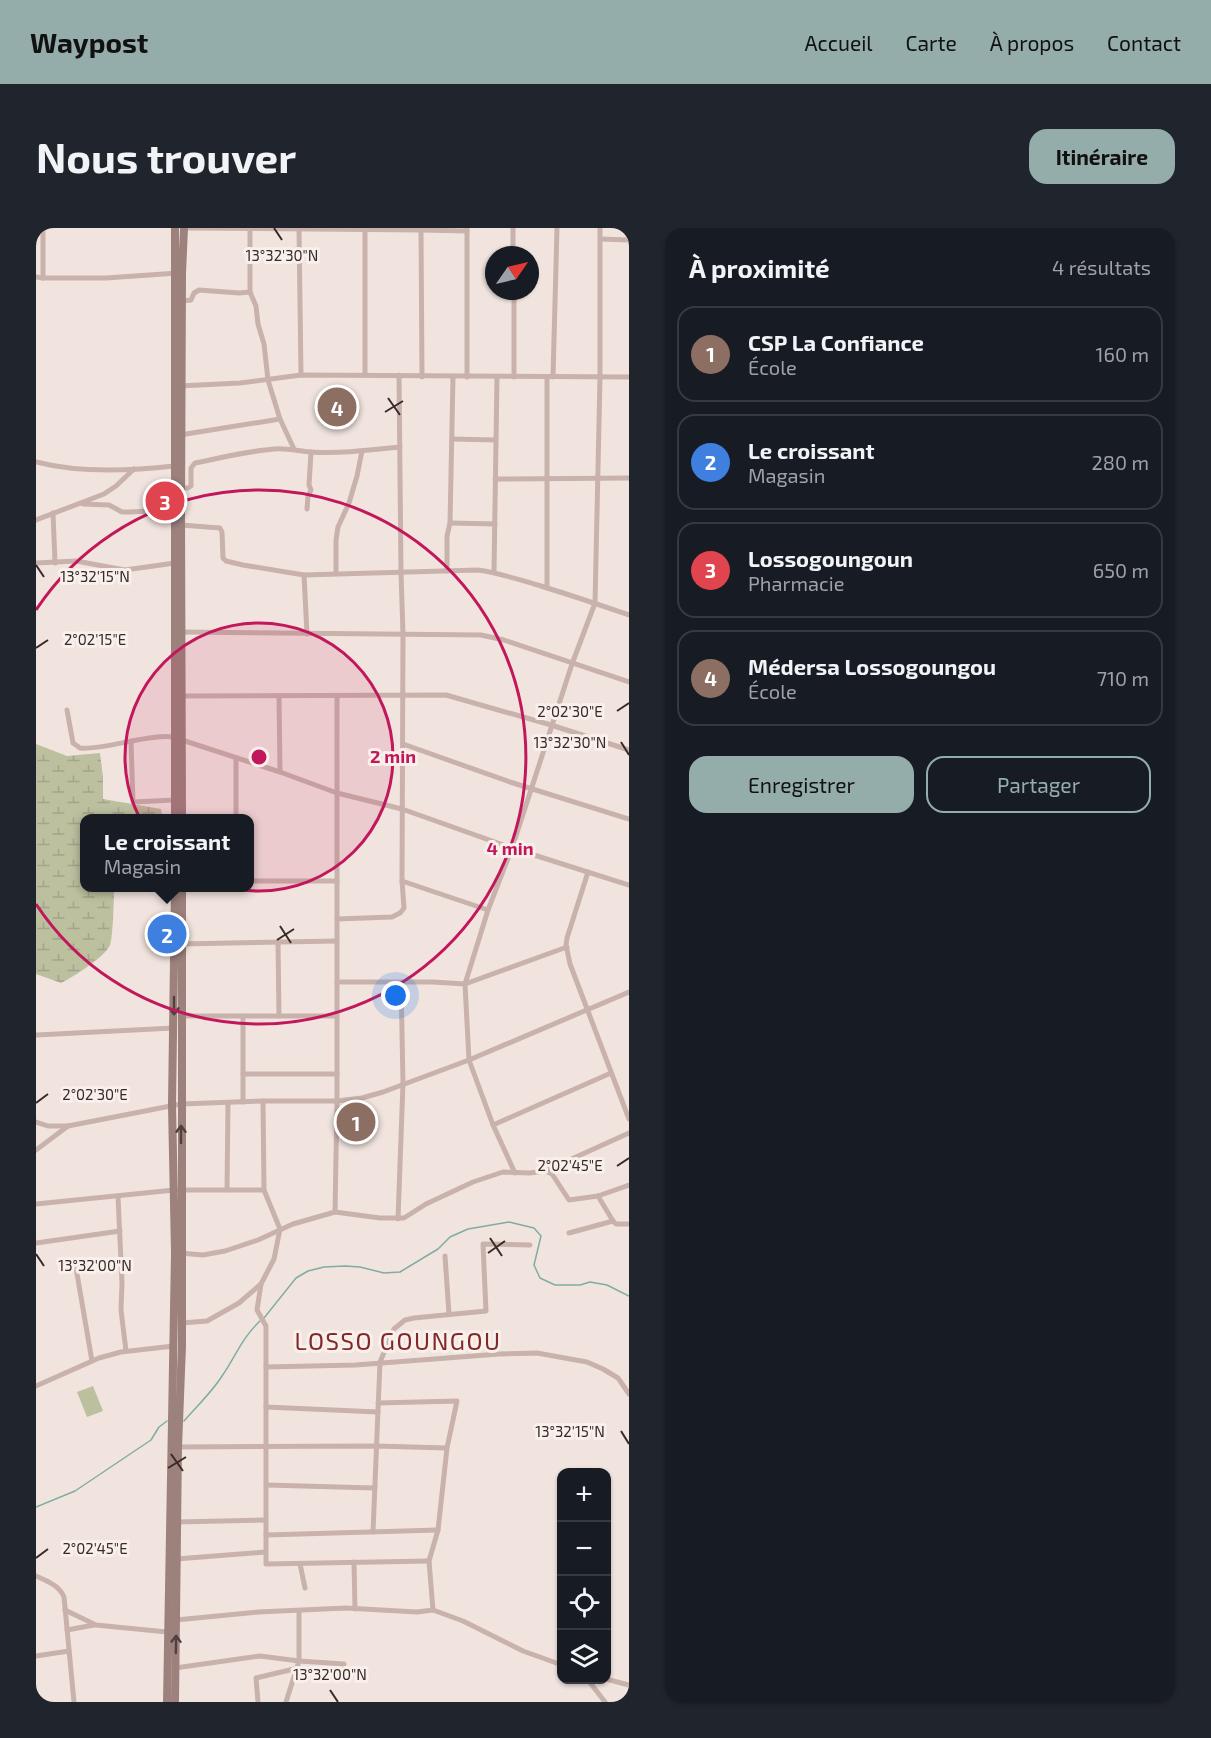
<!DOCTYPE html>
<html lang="fr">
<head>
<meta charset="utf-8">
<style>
  body { margin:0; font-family:"Exo 2",sans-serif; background:#20242c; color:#f1f3f6 }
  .controls { position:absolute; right:18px; bottom:18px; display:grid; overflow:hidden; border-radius:12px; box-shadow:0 2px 4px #0004 }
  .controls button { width:54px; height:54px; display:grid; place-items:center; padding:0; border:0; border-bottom:2px solid #363941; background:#171b24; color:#f1f3f6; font:30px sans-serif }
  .compass { position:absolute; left:449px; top:18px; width:54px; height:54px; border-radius:50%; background:#171b24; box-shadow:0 2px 4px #0004; rotate:56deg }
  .you { position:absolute; left:360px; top:768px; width:21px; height:21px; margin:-15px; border:4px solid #fff; border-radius:50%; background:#1a73e8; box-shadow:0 0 0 9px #1a73e833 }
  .badge { display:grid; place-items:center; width:39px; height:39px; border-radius:50%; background:#94acaa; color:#fff; font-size:20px; font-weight:700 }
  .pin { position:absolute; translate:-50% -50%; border:3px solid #fff; box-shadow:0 2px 6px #0006 }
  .popup { position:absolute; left:44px; top:586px; width:174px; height:78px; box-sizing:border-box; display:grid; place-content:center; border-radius:12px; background:#171b24; filter:drop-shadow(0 2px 4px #0005); font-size:20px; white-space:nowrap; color:#9ea1a6 }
  .popup b { font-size:22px; color:#f1f3f6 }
  .popup::after { content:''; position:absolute; left:50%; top:100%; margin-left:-12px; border:12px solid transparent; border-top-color:#171b24 }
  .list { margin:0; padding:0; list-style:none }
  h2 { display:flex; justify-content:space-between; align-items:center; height:78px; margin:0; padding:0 24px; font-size:26px }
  h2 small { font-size:20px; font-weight:400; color:#9ea1a6 }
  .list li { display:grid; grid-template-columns:39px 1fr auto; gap:18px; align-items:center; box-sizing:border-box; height:96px; margin:0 12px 12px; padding:0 12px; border:2px solid #363941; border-radius:18px }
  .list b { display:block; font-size:22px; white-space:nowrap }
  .list p { margin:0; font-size:20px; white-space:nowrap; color:#9ea1a6 }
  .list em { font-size:20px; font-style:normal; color:#9ea1a6 }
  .actions { display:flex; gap:12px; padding:18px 24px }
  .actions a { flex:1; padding:14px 0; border:2px solid #94acaa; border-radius:18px; text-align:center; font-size:21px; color:#94acaa }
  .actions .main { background:#94acaa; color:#111 }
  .icon { flex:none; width:33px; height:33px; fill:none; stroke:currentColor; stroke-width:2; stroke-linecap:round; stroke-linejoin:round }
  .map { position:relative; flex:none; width:593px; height:1474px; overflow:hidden; border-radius:18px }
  header { display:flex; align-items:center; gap:36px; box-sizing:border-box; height:84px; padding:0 30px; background:#94acaa; color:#111 }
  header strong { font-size:28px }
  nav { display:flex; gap:33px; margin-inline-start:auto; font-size:21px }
  .intro { display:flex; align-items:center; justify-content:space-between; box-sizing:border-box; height:144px; padding:0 36px }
  h1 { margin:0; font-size:42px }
  .button { padding:15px 27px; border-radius:18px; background:#94acaa; color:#111; font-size:21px; font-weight:700 }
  main { display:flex; gap:36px; padding:0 36px }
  aside { flex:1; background:#171b24; border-radius:18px; box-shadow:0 2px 4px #0004 }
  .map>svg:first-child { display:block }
  .green { fill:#bcc09f }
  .wetland { fill:url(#wetland-marsh) }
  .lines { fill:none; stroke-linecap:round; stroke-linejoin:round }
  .stream { stroke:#7fada4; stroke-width:1.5 }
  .street { stroke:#c9b2ab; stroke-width:5 }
  .secondary { stroke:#9c817d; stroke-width:8 }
  .oneway { stroke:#50403f }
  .ticks { fill:none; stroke:#372b2a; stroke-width:2 }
  .ring { fill:none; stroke:#c2185b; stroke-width:3 }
  .labels { text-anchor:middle; stroke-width:6; stroke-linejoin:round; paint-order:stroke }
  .quarter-label { font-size:24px; letter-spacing:1.5px; fill:#812828; stroke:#f9efeb }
  .ticks-label { font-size:15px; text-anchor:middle; fill:#372b2a; stroke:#f9efeb; stroke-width:6; stroke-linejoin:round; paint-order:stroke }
  .centre { fill:#c2185b; stroke:#f9efeb; stroke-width:3 }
  .ring-label { font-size:18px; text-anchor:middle; font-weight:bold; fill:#c2185b; stroke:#f9efeb; stroke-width:6; stroke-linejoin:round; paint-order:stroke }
</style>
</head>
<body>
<header>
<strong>Waypost</strong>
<nav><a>Accueil</a><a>Carte</a><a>À propos</a><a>Contact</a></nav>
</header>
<div class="intro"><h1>Nous trouver</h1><a class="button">Itinéraire</a></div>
<main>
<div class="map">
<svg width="593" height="1474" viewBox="0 0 593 1474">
  <defs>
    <pattern id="wetland-marsh" width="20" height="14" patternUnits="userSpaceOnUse" patternTransform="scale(1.5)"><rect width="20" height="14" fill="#bcc09f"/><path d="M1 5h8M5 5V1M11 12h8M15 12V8" fill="none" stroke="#a2a589"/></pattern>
  </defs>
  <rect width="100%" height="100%" fill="#f1e4df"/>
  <path class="green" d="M 57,1158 L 67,1183 L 51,1189 L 41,1164 Z"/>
  <path class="wetland" d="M 0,516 L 31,528 L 64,525 L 67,549 L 67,571 L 125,581 L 126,590 L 48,590 L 48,660 L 78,660 C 78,670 77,710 74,717 C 69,729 37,749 25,755 L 0,746 Z"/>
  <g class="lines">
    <g class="stream">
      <path d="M 228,1090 L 260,1050 L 272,1043 L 288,1039 L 309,1038 L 324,1039 L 348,1045 L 364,1044 L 402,1021 L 414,1009 L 432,1001 L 473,994 L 498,1000 L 505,1008 L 498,1037 L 504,1050 L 519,1057 L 544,1057 L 554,1054 L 571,1057 L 593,1068"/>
      <path d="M 148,1193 C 161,1178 176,1164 186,1148 C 200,1128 205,1111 224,1093"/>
      <path d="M 0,1279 L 39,1263 L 115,1212 L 123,1199 L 131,1193"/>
    </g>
    <g class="street">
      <path d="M 7,0 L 7,50"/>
      <path d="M 146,0 L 385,2 L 386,149"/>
      <path d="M 385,0 L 385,2 L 431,3"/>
      <path d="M 431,0 L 431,149"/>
      <path d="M 477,0 L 477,27"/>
      <path d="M 263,1 L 265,147"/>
      <path d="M 564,11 L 593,12"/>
      <path d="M 0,49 L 7,50 L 70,50 L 142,45"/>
      <path d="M 478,63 L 478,149"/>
      <path d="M 214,64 L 220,78 L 222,96 L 228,116 L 232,152 L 244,191 L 258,221"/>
      <path d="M 146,73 L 155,72 L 158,65 L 163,62 L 203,65 L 214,64 L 214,0"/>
      <path d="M 329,147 L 329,2"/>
      <path d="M 517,149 L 521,0"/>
      <path d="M 143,158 L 204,155 L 265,147 L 593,149"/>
      <path d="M 144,207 L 244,191"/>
      <path d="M 416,211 L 460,212"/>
      <path d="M 0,234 C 42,245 95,243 138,238"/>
      <path d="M 459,251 L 593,250"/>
      <path d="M 145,260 L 152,260 L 155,258 L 155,240 L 159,235 C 185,230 211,223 238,221 C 251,220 262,223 275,224 C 304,226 335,222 364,219"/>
      <path d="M 47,276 L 73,277 L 86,284 L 93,284 L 140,282"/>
      <path d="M 271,281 L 272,268 L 275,262 L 273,257 L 275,224"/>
      <path d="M 17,285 L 19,335"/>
      <path d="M 0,292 L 68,266 L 80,258 L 98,241"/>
      <path d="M 414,295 L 459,296"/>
      <path d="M 145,297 L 184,300 L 186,304 L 187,330 L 190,333 L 207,337 L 268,347 L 442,342 C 464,345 484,352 505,358 C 534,367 564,377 593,387"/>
      <path d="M 0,335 L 40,333 L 89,342 L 139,335"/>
      <path d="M 411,343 L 411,308 L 414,295 L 417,149"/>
      <path d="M 458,344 L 461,149"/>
      <path d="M 300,345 L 300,312 L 302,299 L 313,275 L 321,248 L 326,223"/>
      <path d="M 268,347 L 271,406"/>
      <path d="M 511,360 L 511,149"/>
      <path d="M 144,404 L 445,407 L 468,412 L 593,454"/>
      <path d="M 144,468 L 410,467 L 515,497 L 593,522"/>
      <path d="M 243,468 L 244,544"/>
      <path d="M 31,482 L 37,515 L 44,520 C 70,523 126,500 146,512 L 244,544 L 301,565 L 366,581 L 476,620 L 593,657"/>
      <path d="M 95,513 L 97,574 L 139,572"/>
      <path d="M 367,516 L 474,554 L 593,591"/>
      <path d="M 200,590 L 200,530"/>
      <path d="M 552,644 L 531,710 L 530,717 L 534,736 L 593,891"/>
      <path d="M 213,653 L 301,653"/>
      <path d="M 366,653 L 452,682"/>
      <path d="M 301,691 L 356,689 L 364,685 L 368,680 L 366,653 L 367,406 L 365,345 L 363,147"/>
      <path d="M 242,714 L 243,788"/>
      <path d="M 144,716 L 301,713"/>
      <path d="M 301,754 L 397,754 L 429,756 L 531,719"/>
      <path d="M 146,788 L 301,788"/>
      <path d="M 207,788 L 207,874"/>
      <path d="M 1,807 L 137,800"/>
      <path d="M 207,846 L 301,846"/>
      <path d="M 0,894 L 12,898 L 32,898 L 145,876 L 227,873 L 301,873 L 326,870 L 347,864 L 433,832 L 593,764"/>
      <path d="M 457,897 L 575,845"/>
      <path d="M 0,922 L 32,898"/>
      <path d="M 509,943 L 516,946 L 533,972 L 562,968 L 593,957"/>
      <path d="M 479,945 L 457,897 L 433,832 L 429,756 L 452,682 L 476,620 L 536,436 L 559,375 L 564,150 L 564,0"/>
      <path d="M 191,962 L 192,875"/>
      <path d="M 82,968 L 86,1055 L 85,1082 L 90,1123"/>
      <path d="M 562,968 L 577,993 L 580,996 L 593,996"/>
      <path d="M 0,976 L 138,962 L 228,962"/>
      <path d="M 299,984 L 344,990 L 368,990 L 390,976 L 437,954 L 467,944 L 494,945 L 509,943 L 593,905"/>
      <path d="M 362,991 L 367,855 L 365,754"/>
      <path d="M 533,1005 L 577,993"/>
      <path d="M 0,1015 L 84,1003"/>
      <path d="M 143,1025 L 167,1027 L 189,1023 L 222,1012 L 257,996 L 299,984 L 301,873 L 301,468"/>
      <path d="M 409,1028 L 413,1086"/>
      <path d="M 40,1040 L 56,1133"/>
      <path d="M 225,1056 L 221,1082 L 230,1098 L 230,1336 L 393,1333"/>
      <path d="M 146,1095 L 171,1093 L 203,1075 L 225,1056 L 238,1031 L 244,1001 L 228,962 L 227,873"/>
      <path d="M 230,1139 L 320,1137 L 463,1126 L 501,1125 L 551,1134 L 567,1141 L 582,1150 L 593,1166"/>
      <path d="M 0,1158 L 63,1130 L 85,1124 L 138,1118"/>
      <path d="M 342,1175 L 421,1173 L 411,1220 L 402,1302 L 393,1333 L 397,1382"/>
      <path d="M 230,1179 L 342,1184"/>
      <path d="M 142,1219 L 340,1218 L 411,1220"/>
      <path d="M 230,1257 L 339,1260"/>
      <path d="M 140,1294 L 230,1292"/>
      <path d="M 337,1304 L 344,1134 L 358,1101 L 369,1092 L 378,1090 L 450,1083 L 447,1016 L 494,1017"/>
      <path d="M 230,1307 L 402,1302"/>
      <path d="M 140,1331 L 230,1324"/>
      <path d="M 318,1334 L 319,1381"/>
      <path d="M 264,1336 L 269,1360"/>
      <path d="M 0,1348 C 11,1353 23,1357 28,1369 L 38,1474"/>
      <path d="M 29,1382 L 60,1397 L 131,1404"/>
      <path d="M 140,1392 L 222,1384 L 310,1380 L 381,1384 L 397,1382 L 427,1393 L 487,1423 L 526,1437"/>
      <path d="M 31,1402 L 58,1397"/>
      <path d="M 0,1428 L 33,1423"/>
      <path d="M 139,1440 L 224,1428 L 263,1433 L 308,1436"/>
      <path d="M 570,1451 L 593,1457"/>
      <path d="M 552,1452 L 569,1474"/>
      <path d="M 222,1474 L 220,1450 L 262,1440"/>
      <path d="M 250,1474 L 263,1433 L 263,1383"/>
    </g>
    <g class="secondary">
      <path d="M 139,0 L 139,590"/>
      <path d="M 146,590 L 145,283 L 146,45 L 148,0"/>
      <path d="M 131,1474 L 139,1025 L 136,877 L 139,660"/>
      <path d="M 139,1474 L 142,1219 L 146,1118 L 146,660"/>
    </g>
  </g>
  <defs><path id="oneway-shaft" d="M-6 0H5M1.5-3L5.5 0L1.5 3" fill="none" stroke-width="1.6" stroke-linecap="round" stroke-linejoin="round" transform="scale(1.5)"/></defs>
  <g class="oneway">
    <use href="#oneway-shaft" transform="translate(138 778) rotate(90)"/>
    <use href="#oneway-shaft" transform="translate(145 906) rotate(-90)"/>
    <use href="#oneway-shaft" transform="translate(140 1416) rotate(-89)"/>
  </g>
  <path class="ticks" d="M 238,0 L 246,12M 352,170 L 364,187M 349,184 L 367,173M 0,337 L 8,349M 0,420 L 12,412M 581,483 L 593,475M 585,514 L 593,527M 244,698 L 255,715M 241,712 L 258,701M 0,875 L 12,866M 581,938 L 593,930M 454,1010 L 466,1028M 452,1025 L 469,1013M 0,1026 L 8,1038M 585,1203 L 593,1216M 135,1226 L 147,1243M 132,1240 L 150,1229M 0,1330 L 12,1321M 294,1462 L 302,1474"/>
  <circle cx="223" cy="529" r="134" fill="#c2185b" fill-opacity=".12"/>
  <g class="ring">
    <circle cx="223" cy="529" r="134"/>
    <path d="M0 382A267 267 0 1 1 0 676"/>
  </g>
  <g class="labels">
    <g class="quarter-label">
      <text x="362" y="1122">LOSSO GOUNGOU</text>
    </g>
  </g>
  <g class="ticks-label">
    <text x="246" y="33">13°32'30"N</text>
    <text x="59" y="354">13°32'15"N</text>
    <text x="59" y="417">2°02'15"E</text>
    <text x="534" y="489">2°02'30"E</text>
    <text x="534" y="520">13°32'30"N</text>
    <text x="59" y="872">2°02'30"E</text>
    <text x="534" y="943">2°02'45"E</text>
    <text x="59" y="1043">13°32'00"N</text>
    <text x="534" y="1209">13°32'15"N</text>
    <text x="59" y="1326">2°02'45"E</text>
    <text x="294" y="1452">13°32'00"N</text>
  </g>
  <circle cx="223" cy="529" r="9" class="centre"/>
  <g class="ring-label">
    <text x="357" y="535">2 min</text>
    <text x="474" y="627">4 min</text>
  </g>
</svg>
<div class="controls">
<button>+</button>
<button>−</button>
<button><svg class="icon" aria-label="locate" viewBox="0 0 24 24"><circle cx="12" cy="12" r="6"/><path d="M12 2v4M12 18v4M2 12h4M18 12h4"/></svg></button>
<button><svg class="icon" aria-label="layers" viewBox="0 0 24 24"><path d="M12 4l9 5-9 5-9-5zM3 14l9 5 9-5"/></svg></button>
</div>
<svg class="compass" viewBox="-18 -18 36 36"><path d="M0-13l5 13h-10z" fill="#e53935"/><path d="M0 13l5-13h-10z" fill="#9ea1a6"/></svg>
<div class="you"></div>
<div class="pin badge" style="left:320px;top:894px;background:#8d6e63">1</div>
<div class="pin badge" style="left:131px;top:706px;background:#3f7fe0">2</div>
<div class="popup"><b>Le croissant</b>Magasin</div>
<div class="pin badge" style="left:129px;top:273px;background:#e0444e">3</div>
<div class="pin badge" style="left:301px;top:179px;background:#8d6e63">4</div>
</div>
<aside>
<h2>À proximité<small>4 résultats</small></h2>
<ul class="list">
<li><span class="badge" style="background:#8d6e63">1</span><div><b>CSP La Confiance</b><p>École</p></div><em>160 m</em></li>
<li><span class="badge" style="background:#3f7fe0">2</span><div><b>Le croissant</b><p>Magasin</p></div><em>280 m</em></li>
<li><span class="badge" style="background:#e0444e">3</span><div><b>Lossogoungoun</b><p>Pharmacie</p></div><em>650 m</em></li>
<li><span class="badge" style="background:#8d6e63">4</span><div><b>Médersa Lossogoungou</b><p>École</p></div><em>710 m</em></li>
</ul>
<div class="actions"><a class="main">Enregistrer</a><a>Partager</a></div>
</aside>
</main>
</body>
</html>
